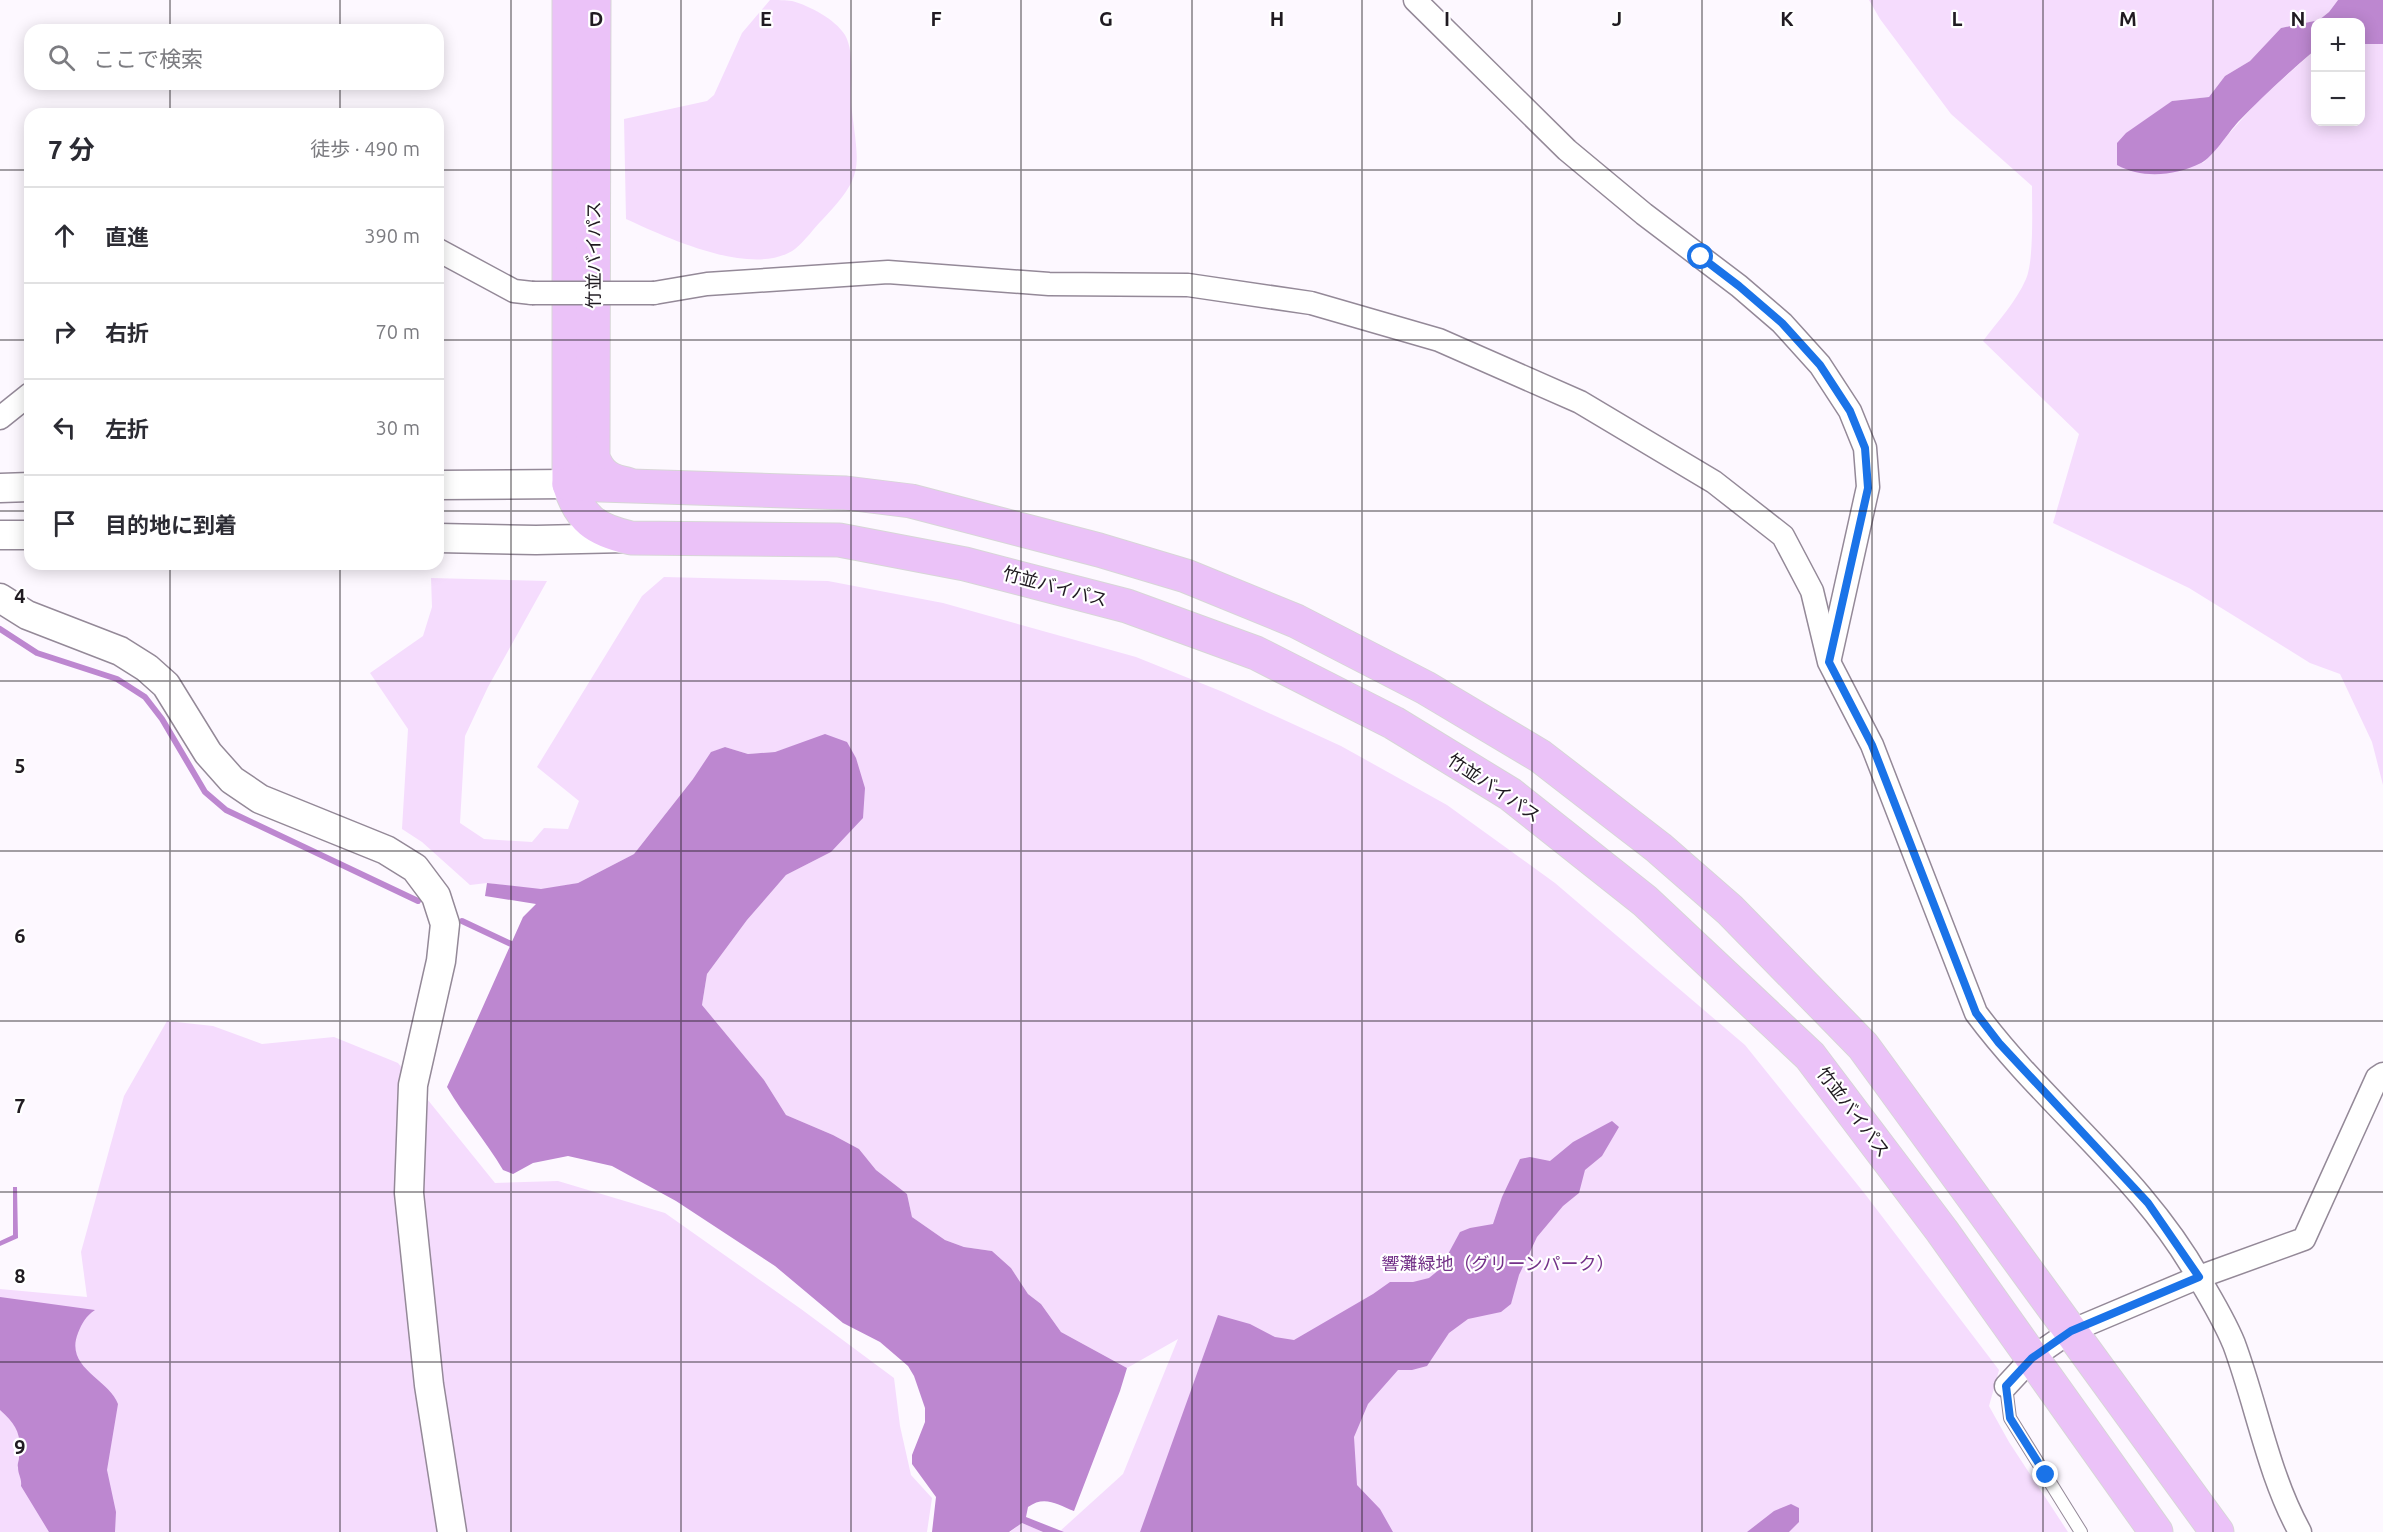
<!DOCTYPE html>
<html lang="ja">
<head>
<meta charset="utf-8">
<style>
  body { margin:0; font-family:Ubuntu,"Noto Sans JP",sans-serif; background:#f2f2f3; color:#2b2b33 }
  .controls { position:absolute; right:18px; top:18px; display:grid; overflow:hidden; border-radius:12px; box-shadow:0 3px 15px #0003 }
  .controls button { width:54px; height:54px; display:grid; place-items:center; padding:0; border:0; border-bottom:2px solid #e1e1e2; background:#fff; color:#2b2b33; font:30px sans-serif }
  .stop { position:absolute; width:18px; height:18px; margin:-14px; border:4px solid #1a73e8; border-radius:50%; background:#fff }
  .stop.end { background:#1a73e8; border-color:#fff; box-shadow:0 2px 6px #0008 }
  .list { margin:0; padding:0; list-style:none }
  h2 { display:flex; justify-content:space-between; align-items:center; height:78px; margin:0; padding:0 24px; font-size:26px }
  h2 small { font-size:20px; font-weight:400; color:#7c7c81 }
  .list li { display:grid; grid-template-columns:39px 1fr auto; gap:18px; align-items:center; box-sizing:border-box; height:96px; padding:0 24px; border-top:2px solid #e1e1e2 }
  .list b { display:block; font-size:22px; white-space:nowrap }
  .list em { font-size:20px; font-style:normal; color:#7c7c81 }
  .icon { flex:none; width:33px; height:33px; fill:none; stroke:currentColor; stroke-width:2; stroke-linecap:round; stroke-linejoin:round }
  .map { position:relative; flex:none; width:2383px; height:1532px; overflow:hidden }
  .search { position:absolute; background:#fff; box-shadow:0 3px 15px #0003; left:24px; top:24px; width:420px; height:66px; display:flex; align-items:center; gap:15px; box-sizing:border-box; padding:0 21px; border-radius:18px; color:#7c7c81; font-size:22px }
  .panel { position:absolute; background:#fff; box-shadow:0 3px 15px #0003; left:24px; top:108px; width:420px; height:462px; border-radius:18px }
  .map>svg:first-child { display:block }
  .green { fill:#f5dcfd }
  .water { fill:#bd87d0 }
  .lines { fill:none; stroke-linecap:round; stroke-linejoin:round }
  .stream { stroke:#bd87d0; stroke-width:6 }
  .service-casing { stroke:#948998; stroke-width:14 }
  .minor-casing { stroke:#948998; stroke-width:25 }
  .tertiary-casing { stroke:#948998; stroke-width:31 }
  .trunk-casing { stroke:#d7d6d7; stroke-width:35 }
  .service { stroke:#fff; stroke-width:12 }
  .minor { stroke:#fff; stroke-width:22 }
  .tertiary { stroke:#fff; stroke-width:28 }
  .trunk { stroke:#ebc2f8; stroke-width:33 }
  .minor-bridge-casing { stroke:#948998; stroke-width:25; stroke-linecap:butt }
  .minor-bridge { stroke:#fff; stroke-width:22 }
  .route { stroke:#1a73e8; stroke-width:8 }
  .grid { fill:none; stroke:#201b21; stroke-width:1.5; stroke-opacity:0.55 }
  .labels { text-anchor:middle; stroke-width:4.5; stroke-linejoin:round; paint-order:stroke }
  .street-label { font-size:18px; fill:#201b21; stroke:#fff }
  .park-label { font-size:18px; fill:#733188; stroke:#fff }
  .grid-label { font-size:20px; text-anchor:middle; font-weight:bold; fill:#201b21; stroke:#fff; stroke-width:4.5; stroke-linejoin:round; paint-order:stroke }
</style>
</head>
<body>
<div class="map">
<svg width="2383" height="1532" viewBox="0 0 2383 1532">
  <rect width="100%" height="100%" fill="#fdf8ff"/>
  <g class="green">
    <path d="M 770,0 C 777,0 786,0 792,1 C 810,6 835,19 845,35 C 856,54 849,91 852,112 C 859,168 864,176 823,219 C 814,228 805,241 795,249 C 753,279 666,237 626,219 L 624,119 L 707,101 L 714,95 L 742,33 Z"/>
    <path d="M 1869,0 L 2338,0 L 2329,12 L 2319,20 L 2281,28 L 2250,61 L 2225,76 L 2209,97 L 2172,101 L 2158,112 L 2203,163 L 2258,101 L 2315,50 L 2316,122 L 2360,122 L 2361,44 L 2383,44 L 2383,785 L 2372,742 L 2340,674 L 2310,663 L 2189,588 L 2053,523 L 2079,434 L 1983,341 C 1998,321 2016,302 2026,279 C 2034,261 2032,208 2032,186 L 1951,114 L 1880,19 Z"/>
    <path d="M 664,577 L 828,581 L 943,603 L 1136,657 L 1223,692 L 1341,746 L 1447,805 L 1555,883 L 1745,1045 L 1865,1194 L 1999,1370 L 1989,1406 L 2009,1442 L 2068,1532 L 1059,1532 L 1123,1474 L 1178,1339 L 1127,1368 L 1061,1332 L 1041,1304 L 1028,1294 L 1011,1268 L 992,1251 L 964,1247 L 945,1240 L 912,1217 L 907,1194 L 876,1170 L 859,1149 L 833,1135 L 786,1115 L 764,1080 L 702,1005 L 707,974 L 747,920 L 786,875 L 831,852 L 799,744 L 775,752 L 748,754 L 725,747 L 712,752 L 693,779 L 634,854 L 578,883 L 541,890 L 487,883 L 470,885 L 422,842 L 402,829 L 408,729 L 370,673 L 423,636 L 432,607 L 431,578 L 547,581 L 488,687 L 465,736 L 460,823 L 484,839 L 532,842 L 544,828 L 568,829 L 579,801 L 537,767 L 642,596 Z"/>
    <path d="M 167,1021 L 213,1026 L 262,1044 L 334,1037 L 398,1063 L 495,1183 L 558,1181 L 665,1213 L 801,1309 L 894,1378 L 900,1426 L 911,1475 L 932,1498 L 927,1532 L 0,1532 L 0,1289 L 87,1297 L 81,1252 L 124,1096 Z"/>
    <path d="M 1022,1523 L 1043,1532 L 1010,1532 Z"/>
  </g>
  <g class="water">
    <path d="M 2338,0 L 2383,0 L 2383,44 L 2361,44 L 2360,22 L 2316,22 L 2315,50 C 2289,72 2262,97 2238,122 C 2228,133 2213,157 2201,163 C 2175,176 2142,179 2117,165 L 2117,143 L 2126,133 L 2172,101 L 2209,97 L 2225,76 L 2250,61 L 2281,28 L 2319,20 L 2329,12 Z"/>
    <path d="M 825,734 L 847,742 L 856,758 L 865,788 L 863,818 L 831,852 L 786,875 L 747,920 L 707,974 L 702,1005 L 764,1080 L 786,1115 L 833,1135 L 859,1149 L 876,1170 L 907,1194 L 912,1217 L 945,1240 L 964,1247 L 992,1251 L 1011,1268 L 1028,1294 L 1041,1304 L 1061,1332 L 1127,1368 L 1120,1391 L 1074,1511 C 1057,1504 1044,1495 1028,1507 L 1026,1517 L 1064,1532 L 1043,1532 L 1022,1523 L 1009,1532 L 932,1532 L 936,1497 L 912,1464 L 912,1455 L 925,1422 L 925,1408 L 914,1376 L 908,1366 L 880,1342 L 843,1323 L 775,1266 L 676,1201 L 612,1166 L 568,1156 L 533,1163 L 513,1174 L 503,1170 C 486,1141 464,1116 447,1087 L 523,917 L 536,904 L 485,896 L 487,883 L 541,889 L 578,883 L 634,854 L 693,779 L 711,752 L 725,747 L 748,754 L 775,752 Z"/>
    <path d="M 1612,1121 L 1619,1127 L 1602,1156 L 1585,1170 L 1579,1193 L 1563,1206 L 1537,1237 L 1519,1275 L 1511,1304 L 1501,1312 L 1468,1319 L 1449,1333 L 1427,1366 L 1412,1370 L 1398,1370 L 1368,1404 L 1354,1437 L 1357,1485 L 1380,1509 L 1393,1532 L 1140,1532 L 1218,1315 L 1250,1324 L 1275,1337 L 1294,1340 L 1373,1294 L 1390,1282 L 1413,1282 L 1429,1278 L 1440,1269 L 1460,1232 L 1470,1228 L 1493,1224 L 1502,1197 L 1520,1159 L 1530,1157 L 1550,1161 L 1573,1142 Z"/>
    <path d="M 13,1187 L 17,1187 L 18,1238 L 0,1246 L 0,1241 L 13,1235 Z"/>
    <path d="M 0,1297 L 95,1310 C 86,1316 82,1323 78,1333 C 64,1368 109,1379 118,1404 L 107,1470 L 116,1512 L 115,1532 L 49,1532 L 21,1486 C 22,1478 18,1475 18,1467 C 17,1464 19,1461 19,1458 C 22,1435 17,1425 0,1410 Z"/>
    <path d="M 1791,1504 L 1799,1508 L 1799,1522 L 1789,1532 L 1747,1532 L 1774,1511 Z"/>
  </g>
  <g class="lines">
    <g class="stream">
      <path d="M 0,629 L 37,653 L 117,679 L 145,697 L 162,719 L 205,792 L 226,810 L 418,901"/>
      <path d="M 462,921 L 511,944"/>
    </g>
    <g class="service-casing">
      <path id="service" d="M 2006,1386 L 2010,1418 L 2081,1532"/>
    </g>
    <g class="minor-casing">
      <g id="minor">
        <path d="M 1415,0 L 1567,150 L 1644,214 L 1739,286 L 1782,323 L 1820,365 L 1850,411 L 1865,448 L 1868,487 L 1830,658"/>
        <path d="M 438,250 L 514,291 L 532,293"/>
        <path d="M 654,293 L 707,284 L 888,272 L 1049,284 L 1188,285 L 1311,303 L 1439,340 L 1580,402 L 1714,482 L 1783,536 L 1812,591 L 1829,662 L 1872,745 L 1976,1013 C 2045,1106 2143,1177 2200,1280 C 2212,1300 2225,1322 2234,1344 C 2257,1406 2268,1474 2300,1532"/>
        <path d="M 0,418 L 30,394"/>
        <path d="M 2006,1386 L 2032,1358 L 2071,1331 L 2199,1277 L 2304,1239 L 2377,1078 L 2383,1074"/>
      </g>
    </g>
    <g class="tertiary-casing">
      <g id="tertiary">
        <path d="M 438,485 L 569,484"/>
        <path d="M 0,488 L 30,487"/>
        <path d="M 0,535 L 30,535"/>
        <path d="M 438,538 L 536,540 L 626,538"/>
        <path d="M 0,598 L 27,615 L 120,651 L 147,668 L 166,685 L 208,753 L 232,780 L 260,799 L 386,850 L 415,868 L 436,896 L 445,924 L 441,961 L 413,1085 L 409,1193 L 429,1385 L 452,1532"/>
      </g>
    </g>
    <g class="trunk-casing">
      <g id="trunk">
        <path d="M 569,0 L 569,484 C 580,519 595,530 631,538 L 839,540 L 965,564 L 1127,606 L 1256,653 L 1394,723 L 1510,794 L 1645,901 L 1810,1056 L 1942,1231 L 2156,1532"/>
        <path d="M 594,0 L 593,457 C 599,475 610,481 627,484"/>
        <path d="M 569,484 L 846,493 L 911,501 L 1099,550 L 1186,576 L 1296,621 L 1426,688 L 1540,756 L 1659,848 L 1730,910 L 1863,1046 L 2217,1532"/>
      </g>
    </g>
    <use href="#service" class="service"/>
    <use href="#minor" class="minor"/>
    <use href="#tertiary" class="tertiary"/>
    <use href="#trunk" class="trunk"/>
    <g class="minor-bridge-casing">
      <path id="minor-bridge" d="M 532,293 L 654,293"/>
    </g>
    <use href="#minor-bridge" class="minor-bridge"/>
  </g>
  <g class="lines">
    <path class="route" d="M 1701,257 L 1739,286 L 1782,323 L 1820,365 L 1850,411 L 1865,448 L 1868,488 L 1829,662 L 1872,745 L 1976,1013 L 1999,1043 L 2148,1203 L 2199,1277 L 2071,1331 L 2032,1358 L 2006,1386 L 2010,1418 L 2046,1475"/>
  </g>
  <path class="grid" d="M 170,0 L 170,30M 340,0 L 340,30M 511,0 L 511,1532M 681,0 L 681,1532M 851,0 L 851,1532M 1021,0 L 1021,1532M 1192,0 L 1192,1532M 1362,0 L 1362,1532M 1532,0 L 1532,1532M 1702,0 L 1702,1532M 1872,0 L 1872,1532M 2043,0 L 2043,1532M 2213,0 L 2213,1532M 170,84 L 170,114M 340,84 L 340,114M 0,170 L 30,170M 438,170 L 2383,170M 0,340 L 30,340M 438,340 L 2383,340M 0,511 L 30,511M 438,511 L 2383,511M 170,564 L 170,1532M 340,564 L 340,1532M 0,681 L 2383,681M 0,851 L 2383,851M 0,1021 L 2383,1021M 0,1192 L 2383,1192M 0,1362 L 2383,1362"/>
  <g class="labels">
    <g class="street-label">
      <text transform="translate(594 255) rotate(-90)" y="6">竹並バイパス</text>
      <text transform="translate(1055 587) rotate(15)" y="6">竹並バイパス</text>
      <text transform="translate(1494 788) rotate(34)" y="6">竹並バイパス</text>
      <text transform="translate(1853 1112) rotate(53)" y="6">竹並バイパス</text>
    </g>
    <g class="park-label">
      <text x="1498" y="1270">響灘緑地（グリーンパーク）</text>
    </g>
  </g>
  <g class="grid-label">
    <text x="596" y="26">D</text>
    <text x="766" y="26">E</text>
    <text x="936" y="26">F</text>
    <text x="1106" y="26">G</text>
    <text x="1277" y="26">H</text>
    <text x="1447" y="26">I</text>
    <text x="1617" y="26">J</text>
    <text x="1787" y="26">K</text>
    <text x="1957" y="26">L</text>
    <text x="2128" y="26">M</text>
    <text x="2298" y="26">N</text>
    <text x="20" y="603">4</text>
    <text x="20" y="773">5</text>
    <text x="20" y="943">6</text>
    <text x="20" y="1113">7</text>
    <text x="20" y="1283">8</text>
    <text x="20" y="1454">9</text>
  </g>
</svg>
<div class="controls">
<button>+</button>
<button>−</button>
</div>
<div class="stop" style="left:1701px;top:257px"></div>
<div class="stop end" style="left:2046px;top:1475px"></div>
<div class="search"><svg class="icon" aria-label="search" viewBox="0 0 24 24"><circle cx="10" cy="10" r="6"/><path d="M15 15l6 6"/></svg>ここで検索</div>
<section class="panel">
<h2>7 分<small>徒歩 · 490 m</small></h2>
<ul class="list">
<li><svg class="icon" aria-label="ahead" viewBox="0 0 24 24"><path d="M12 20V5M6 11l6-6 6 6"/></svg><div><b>直進</b></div><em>390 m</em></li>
<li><svg class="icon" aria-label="right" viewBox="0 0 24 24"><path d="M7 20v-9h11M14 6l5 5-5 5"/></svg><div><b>右折</b></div><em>70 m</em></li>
<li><svg class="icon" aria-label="left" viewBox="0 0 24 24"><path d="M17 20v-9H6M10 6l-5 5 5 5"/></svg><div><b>左折</b></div><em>30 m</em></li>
<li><svg class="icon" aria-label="arrive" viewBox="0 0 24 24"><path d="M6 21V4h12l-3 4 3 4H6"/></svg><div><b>目的地に到着</b></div></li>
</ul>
</section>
</div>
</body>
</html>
